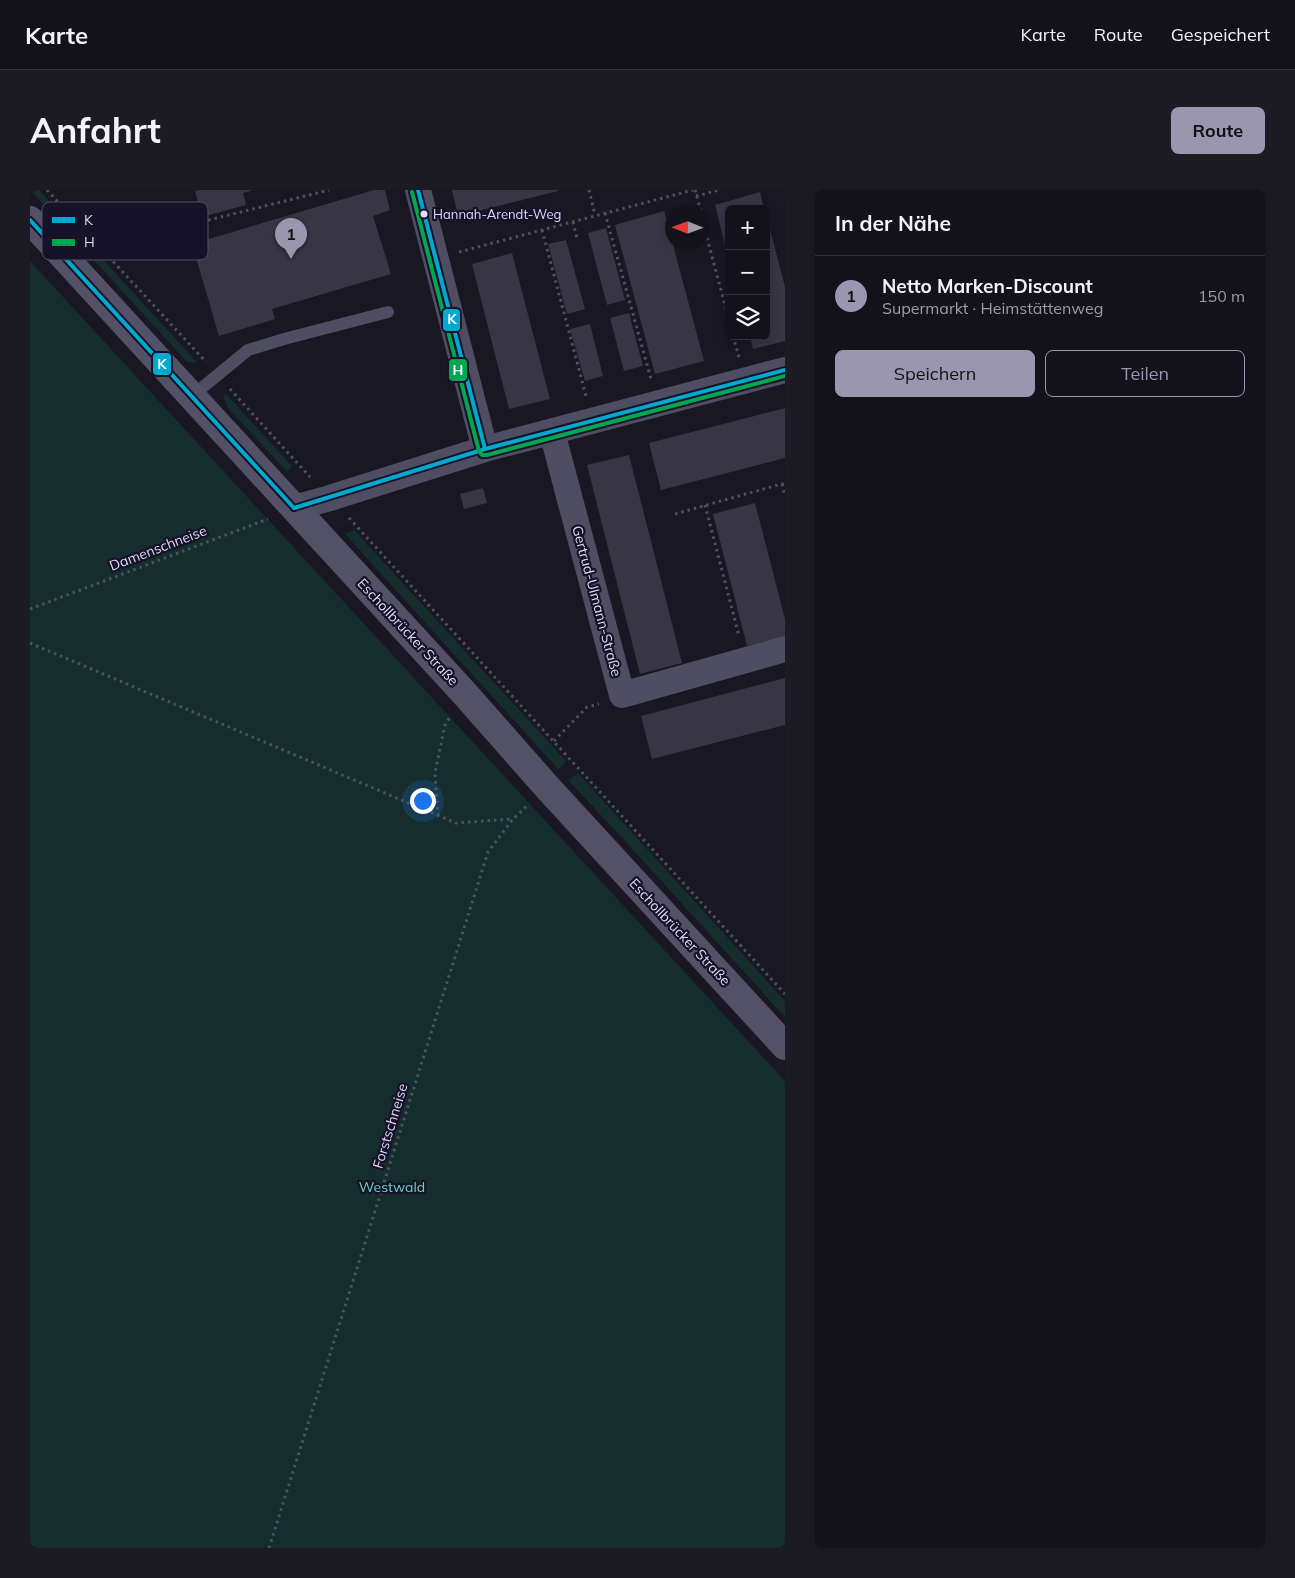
<!DOCTYPE html>
<html lang="de">
<head>
<meta charset="utf-8">
<style>
  body { margin:0; font-family:Mulish,sans-serif; background:#1c1a23; color:#f1f3f6 }
  .controls { position:absolute; right:15px; top:15px; display:grid; overflow:hidden; border-radius:8px; box-shadow:0 2px 12px #0003 }
  .controls button { width:45px; height:45px; display:grid; place-items:center; padding:0; border:0; border-bottom:1px solid #323139; background:#13111a; color:#f1f3f6; font:25px sans-serif }
  .compass { position:absolute; left:635px; top:15px; width:45px; height:45px; border-radius:50%; background:#13111a; box-shadow:0 2px 12px #0003; rotate:271deg }
  .you { position:absolute; left:392px; top:610px; width:18px; height:18px; margin:-12px; border:4px solid #fff; border-radius:50%; background:#1a73e8; box-shadow:0 0 0 8px #1a73e833 }
  .badge { display:grid; place-items:center; width:32px; height:32px; border-radius:50%; background:#9a96b0; color:#111; font-size:16px; font-weight:700 }
  .pin { position:absolute; translate:-50% -41px; filter:drop-shadow(0 1px 2px #0008) }
  .pin::after { content:''; position:absolute; top:26px; width:18px; height:15px; background:inherit; clip-path:polygon(0 0,100% 0,50% 100%) }
  .list { margin:0; padding:0; list-style:none }
  h2 { display:flex; justify-content:space-between; align-items:center; height:65px; margin:0; padding:0 20px; font-size:21px }
  h2 small { font-size:16px; font-weight:400; color:#9d9da2 }
  .list li { display:grid; grid-template-columns:32px 1fr auto; gap:15px; align-items:center; box-sizing:border-box; height:80px; padding:0 20px; border-top:1px solid #323139 }
  .list b { display:block; font-size:19px; white-space:nowrap }
  .list p { margin:0; font-size:16px; white-space:nowrap; color:#9d9da2 }
  .list em { font-size:16px; font-style:normal; color:#9d9da2 }
  .actions { display:flex; gap:10px; padding:15px 20px }
  .actions a { flex:1; padding:11px 0; border:1px solid #9a96b0; border-radius:8px; text-align:center; font-size:18px; color:#9a96b0 }
  .actions .main { background:#9a96b0; color:#111 }
  .icon { flex:none; width:28px; height:28px; fill:none; stroke:currentColor; stroke-width:2; stroke-linecap:round; stroke-linejoin:round }
  .map { position:relative; flex:none; width:755px; height:1358px; overflow:hidden; border-radius:8px }
  header { display:flex; align-items:center; gap:30px; box-sizing:border-box; height:70px; padding:0 25px; background:#13111a; border-bottom:1px solid #323139 }
  header strong { font-size:24px }
  nav { display:flex; gap:28px; margin-inline-start:auto; font-size:18px }
  .intro { display:flex; align-items:center; justify-content:space-between; box-sizing:border-box; height:120px; padding:0 30px }
  h1 { margin:0; font-size:35px }
  .button { padding:12px 22px; border-radius:8px; background:#9a96b0; color:#111; font-size:18px; font-weight:700 }
  main { display:flex; gap:30px; padding:0 30px }
  aside { flex:1; background:#13111a; border-radius:8px; box-shadow:0 2px 12px #0003 }
  .map>svg:first-child { display:block }
  .green { fill:#162d2e }
  .building { fill:#383544 }
  .lines { fill:none; stroke-linecap:round; stroke-linejoin:round }
  .path { stroke:#49535f; stroke-width:3; stroke-dasharray:2.5 4; stroke-linecap:butt }
  .service { stroke:#4e4d62; stroke-width:12 }
  .minor { stroke:#4e4d62; stroke-width:26 }
  .secondary { stroke:#525168; stroke-width:28 }
  .bus-1-casing { stroke:#161227; stroke-width:8 }
  .bus-2-casing { stroke:#161227; stroke-width:8 }
  .bus-1 { stroke:#00a9ce; stroke-width:4 }
  .bus-2 { stroke:#00a651; stroke-width:4 }
  .bus-dot { fill:#dfdbfc; stroke:#161227; stroke-width:2 }
  .labels { text-anchor:middle; stroke-width:4.5; stroke-linejoin:round; paint-order:stroke }
  .bus-label { font-size:13px; fill:#dfdbfc; stroke:#161227; text-anchor:start }
  .street-label { font-size:14px; fill:#dfdbfc; stroke:#161227 }
  .park-label { font-size:14px; fill:#6cd7bd; stroke:#161227 }
  .key { fill:#161227; stroke:#524e67; stroke-width:1 }
  .key-label { font-size:14px; fill:#dfdbfc }
  .line-badge { stroke:#161227; stroke-width:2 }
  .badge-label { font-size:14px; text-anchor:middle; font-weight:bold; fill:#fff }
</style>
</head>
<body>
<header>
<strong>Karte</strong>
<nav><a>Karte</a><a>Route</a><a>Gespeichert</a></nav>
</header>
<div class="intro"><h1>Anfahrt</h1><a class="button">Route</a></div>
<main>
<div class="map">
<svg width="755" height="1358" viewBox="0 0 755 1358">
  <rect width="100%" height="100%" fill="#191722"/>
  <g class="green">
    <path d="M 0,0 L 9,0 L 166,171 L 164,173 L 156,171 Z"/>
    <path d="M 0,71 L 755,891 L 755,1358 L 0,1358 Z"/>
    <path d="M 195,203 L 262,276 L 257,282 L 198,218 L 194,209 Z"/>
    <path d="M 324,340 L 536,571 L 533,576 L 528,579 L 315,344 Z"/>
    <path d="M 548,583 L 755,811 L 755,827 L 595,651 L 538,590 Z"/>
  </g>
  <g class="building">
    <path d="M 170,0 L 221,0 L 221,1 L 213,3 L 216,15 L 172,27 L 165,1 Z"/>
    <path d="M 344,0 L 355,0 L 360,20 L 343,26 L 361,84 L 242,119 L 245,129 L 189,146 L 162,54 Z"/>
    <path d="M 422,0 L 528,0 L 528,1 L 428,26 Z"/>
    <path d="M 730,2 L 734,19 L 699,19 L 698,66 L 685,15 Z"/>
    <path d="M 634,21 L 674,171 L 625,184 L 585,35 Z"/>
    <path d="M 737,28 L 755,97 L 755,151 L 723,159 L 720,146 L 736,146 Z"/>
    <path d="M 576,38 L 595,110 L 577,115 L 558,43 Z"/>
    <path d="M 536,50 L 555,119 L 537,124 L 518,54 Z"/>
    <path d="M 482,63 L 520,209 L 479,219 L 442,74 Z"/>
    <path d="M 599,123 L 613,176 L 594,181 L 580,128 Z"/>
    <path d="M 560,134 L 573,186 L 555,191 L 540,139 Z"/>
    <path d="M 755,218 L 755,268 L 631,300 L 619,253 Z"/>
    <path d="M 599,265 L 652,473 L 610,484 L 557,275 Z"/>
    <path d="M 453,298 L 457,313 L 434,319 L 430,304 Z"/>
    <path d="M 725,313 L 755,429 L 755,446 L 717,456 L 683,324 Z"/>
    <path d="M 755,488 L 755,535 L 622,569 L 611,526 Z"/>
  </g>
  <g class="lines">
    <g class="path">
      <path d="M 17,0 L 176,172"/>
      <path d="M 559,0 L 565,25"/>
      <path d="M 665,0 L 671,22"/>
      <path d="M 666,6 L 689,0"/>
      <path d="M 575,23 L 621,189"/>
      <path d="M 672,29 L 699,130"/>
      <path d="M 543,32 L 547,48"/>
      <path d="M 512,40 L 556,206"/>
      <path d="M 71,57 L 299,0"/>
      <path d="M 429,62 L 663,0"/>
      <path d="M 703,146 L 709,167"/>
      <path d="M 200,199 L 280,287"/>
      <path d="M 752,294 L 755,306"/>
      <path d="M 675,315 L 709,446"/>
      <path d="M 645,324 L 755,293"/>
      <path d="M 319,328 L 755,804"/>
      <path d="M 0,419 L 238,329"/>
      <path d="M 0,453 L 426,633 L 482,629"/>
      <path d="M 524,551 L 557,517 L 569,514"/>
      <path d="M 408,626 L 405,583 L 415,535 L 420,527"/>
      <path d="M 239,1358 L 458,662 L 483,629 L 498,615"/>
    </g>
    <path class="service" d="M 162,206 L 218,160 L 254,149 L 358,122"/>
    <g class="minor">
      <path d="M 388,0 L 455,259"/>
      <path d="M 522,242 L 592,505 L 755,459"/>
      <path d="M 264,318 L 300,308 L 455,259 L 755,180"/>
    </g>
    <path class="secondary" d="M 0,30 L 435,504 L 517,597 L 755,856"/>
    <g class="bus-1-casing">
      <g id="bus-1">
        <path d="M 388,0 L 455,259"/>
        <path d="M 0,30 L 264,318"/>
        <path d="M 264,318 L 455,259 L 755,180"/>
      </g>
    </g>
    <g class="bus-2-casing">
      <path id="bus-2" d="M 382,2 L 449,261 L 452,265 L 457,265 L 755,186"/>
    </g>
    <use href="#bus-1" class="bus-1"/>
    <use href="#bus-2" class="bus-2"/>
  </g>
  <circle class="bus-dot" cx="394" cy="24" r="4.5"/>
  <g class="labels">
    <g class="bus-label">
      <text x="403" y="29">Hannah-Arendt-Weg</text>
    </g>
    <g class="street-label">
      <text transform="translate(128 358) rotate(-21)" y="5">Damenschneise</text>
      <text transform="translate(567 411) rotate(75)" y="5">Gertrud-Ulmann-Straße</text>
      <text transform="translate(378 442) rotate(47)" y="5">Eschollbrücker Straße</text>
      <text transform="translate(650 742) rotate(47)" y="5">Eschollbrücker Straße</text>
      <text transform="translate(360 936) rotate(-73)" y="5">Forstschneise</text>
    </g>
    <g class="park-label">
      <text x="362" y="1002">Westwald</text>
    </g>
  </g>
  <rect x="12" y="12" width="166" height="58" rx="8" class="key"/>
  <rect x="22" y="27" width="23" height="6" fill="#00a9ce"/>
  <rect x="22" y="49" width="23" height="7" fill="#00a651"/>
  <g class="key-label">
    <text x="54" y="35">K</text>
    <text x="54" y="57">H</text>
  </g>
  <g class="line-badge">
    <rect x="412" y="118" width="19" height="24" rx="5" fill="#00a9ce"/>
    <rect x="122" y="162" width="20" height="24" rx="5" fill="#00a9ce"/>
    <rect x="418" y="168" width="20" height="24" rx="5" fill="#00a651"/>
  </g>
  <g class="badge-label">
    <text x="422" y="134">K</text>
    <text x="132" y="179">K</text>
    <text x="428" y="185">H</text>
  </g>
</svg>
<div class="controls">
<button>+</button>
<button>−</button>
<button><svg class="icon" aria-label="layers" viewBox="0 0 24 24"><path d="M12 4l9 5-9 5-9-5zM3 14l9 5 9-5"/></svg></button>
</div>
<svg class="compass" viewBox="-18 -18 36 36"><path d="M0-13l5 13h-10z" fill="#e53935"/><path d="M0 13l5-13h-10z" fill="#9d9da2"/></svg>
<div class="you"></div>
<div class="pin badge" style="left:261px;top:69px">1</div>
</div>
<aside>
<h2>In der Nähe<small></small></h2>
<ul class="list">
<li><span class="badge">1</span><div><b>Netto Marken-Discount</b><p>Supermarkt · Heimstättenweg</p></div><em>150 m</em></li>
</ul>
<div class="actions"><a class="main">Speichern</a><a>Teilen</a></div>
</aside>
</main>
</body>
</html>
